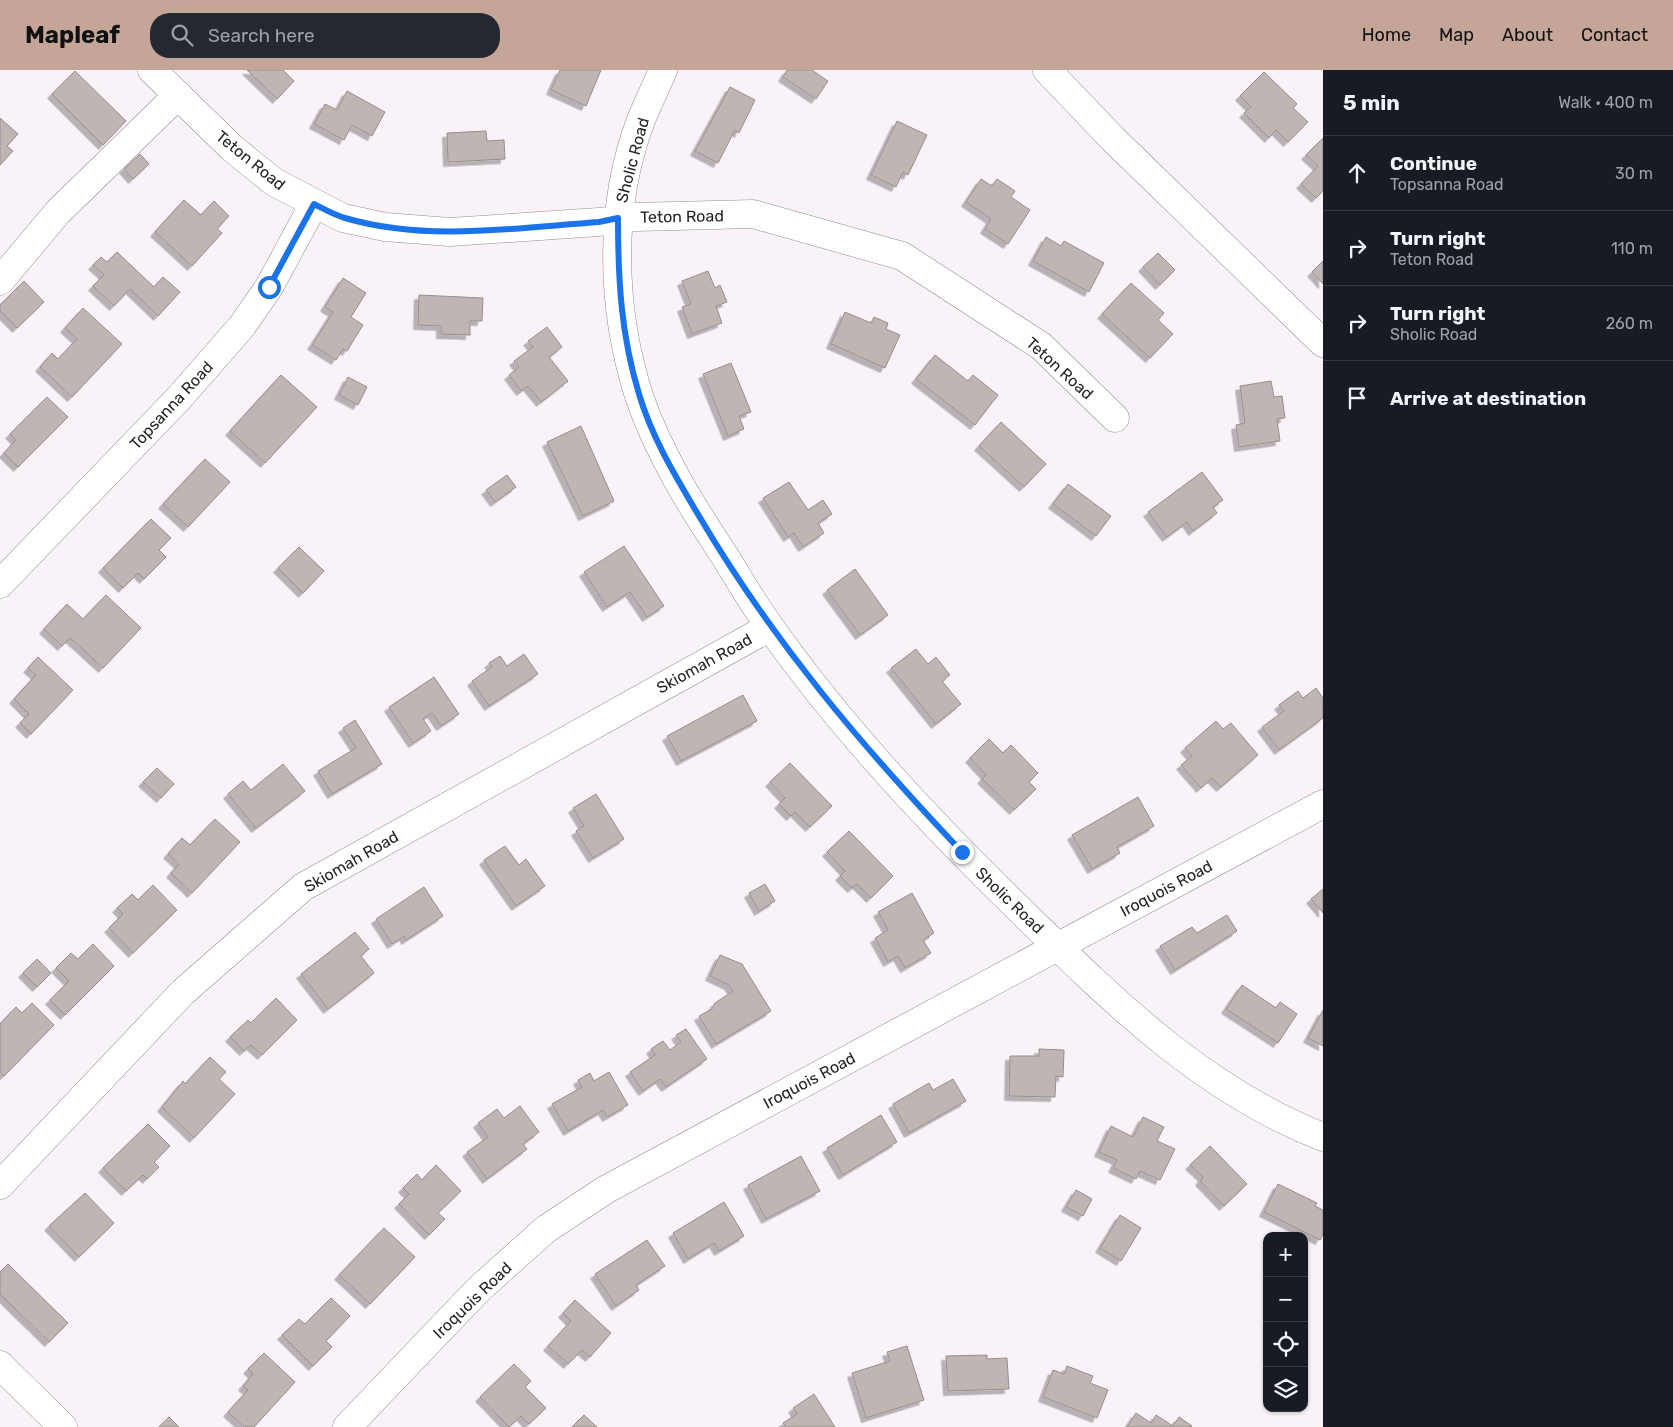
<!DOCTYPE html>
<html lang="en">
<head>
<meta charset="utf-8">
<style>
  body { margin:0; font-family:Rubik,sans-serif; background:#242831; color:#f1f3f6 }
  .controls { position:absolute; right:15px; bottom:15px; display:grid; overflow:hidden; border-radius:10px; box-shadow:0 1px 4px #0004 }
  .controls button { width:45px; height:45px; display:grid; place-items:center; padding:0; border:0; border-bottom:1px solid #363941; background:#171b24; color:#f1f3f6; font:25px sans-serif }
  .stop { position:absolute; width:15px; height:15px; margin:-11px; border:4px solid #1a73e8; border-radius:50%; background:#fff }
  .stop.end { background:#1a73e8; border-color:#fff; box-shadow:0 1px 5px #0008 }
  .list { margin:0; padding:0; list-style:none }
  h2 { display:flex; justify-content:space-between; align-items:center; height:65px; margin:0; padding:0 20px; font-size:21px }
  h2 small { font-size:16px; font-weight:400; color:#9ea1a6 }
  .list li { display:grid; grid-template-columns:32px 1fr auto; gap:15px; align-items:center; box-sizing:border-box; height:75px; padding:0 20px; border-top:1px solid #363941 }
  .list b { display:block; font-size:19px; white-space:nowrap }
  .list p { margin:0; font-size:16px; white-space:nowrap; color:#9ea1a6 }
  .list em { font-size:16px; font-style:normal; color:#9ea1a6 }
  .icon { flex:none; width:28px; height:28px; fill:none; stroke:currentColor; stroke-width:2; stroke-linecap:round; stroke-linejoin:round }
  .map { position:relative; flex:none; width:1323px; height:1357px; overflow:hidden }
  header { display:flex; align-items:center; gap:30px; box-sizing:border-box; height:70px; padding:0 25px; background:#c4a598; color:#111 }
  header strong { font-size:24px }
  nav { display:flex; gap:28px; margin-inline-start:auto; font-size:18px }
  .search { width:350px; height:45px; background:#242831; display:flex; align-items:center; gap:12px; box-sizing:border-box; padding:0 18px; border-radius:20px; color:#9ea1a6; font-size:19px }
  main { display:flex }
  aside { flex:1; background:#171b24 }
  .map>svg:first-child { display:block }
  .building { fill:#bfb5b2; stroke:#978e8b; filter:url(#shadow) }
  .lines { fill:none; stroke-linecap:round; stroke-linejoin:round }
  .minor-casing { stroke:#938c92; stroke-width:29 }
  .minor { stroke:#fff; stroke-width:28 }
  .route { stroke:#1a73e8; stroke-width:6 }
  .labels { text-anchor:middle; stroke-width:4; stroke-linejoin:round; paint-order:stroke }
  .street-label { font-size:16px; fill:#272427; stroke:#fff }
</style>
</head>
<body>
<header>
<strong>Mapleaf</strong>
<div class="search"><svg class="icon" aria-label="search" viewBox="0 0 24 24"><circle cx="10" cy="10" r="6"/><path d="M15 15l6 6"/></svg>Search here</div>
<nav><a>Home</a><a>Map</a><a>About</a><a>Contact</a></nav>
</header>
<main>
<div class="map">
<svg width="1323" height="1357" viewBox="0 0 1323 1357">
  <defs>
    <filter id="shadow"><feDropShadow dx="-4.5" dy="4.5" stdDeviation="0" flood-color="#0004"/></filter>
  </defs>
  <rect width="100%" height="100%" fill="#f9f2f8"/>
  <g class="building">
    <path d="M 247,0 L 283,0 L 294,11 L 277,29 Z"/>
    <path d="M 560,0 L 601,0 L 586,36 L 551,20 Z"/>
    <path d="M 787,0 L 812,0 L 828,11 L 816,29 L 783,7 Z"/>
    <path d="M 75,1 L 126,51 L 103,75 L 52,24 Z"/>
    <path d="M 1264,2 L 1297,34 L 1293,38 L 1308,52 L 1288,72 L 1276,60 L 1269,68 L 1244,43 L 1251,37 L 1240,26 Z"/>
    <path d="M 730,17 L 755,30 L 739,63 L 735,60 L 718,93 L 695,81 Z"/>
    <path d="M 347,21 L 385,42 L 372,66 L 352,55 L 344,70 L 314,54 L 325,34 L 337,40 Z"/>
    <path d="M 0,48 L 18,64 L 7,76 L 13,81 L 0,95 Z"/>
    <path d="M 897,51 L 927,65 L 908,105 L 903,102 L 896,117 L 871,105 Z"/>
    <path d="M 486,61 L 487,71 L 504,70 L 505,89 L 448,92 L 447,63 Z"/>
    <path d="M 1323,68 L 1323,121 L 1316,128 L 1301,114 L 1318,96 L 1306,85 Z"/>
    <path d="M 140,84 L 149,94 L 133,109 L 124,99 Z"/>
    <path d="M 981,109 L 992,116 L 997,109 L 1015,121 L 1011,127 L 1030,140 L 1008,174 L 985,159 L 991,149 L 966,132 Z"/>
    <path d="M 184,130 L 201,145 L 214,131 L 229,146 L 217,159 L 222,163 L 192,196 L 155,162 Z"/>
    <path d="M 1046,167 L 1061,176 L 1064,171 L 1104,193 L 1089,222 L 1033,191 Z"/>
    <path d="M 117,182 L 154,217 L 163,207 L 180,222 L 158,246 L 130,219 L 114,236 L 93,216 L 104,205 L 93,195 L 101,187 L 107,192 Z"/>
    <path d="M 1158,183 L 1175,200 L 1160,215 L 1143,197 Z"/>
    <path d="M 1323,191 L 1323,214 L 1312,202 Z"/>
    <path d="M 708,201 L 715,218 L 720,215 L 727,232 L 716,236 L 722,253 L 692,264 L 682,237 L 691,234 L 682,211 Z"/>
    <path d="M 343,208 L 366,223 L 351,247 L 363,255 L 347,281 L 343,279 L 336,290 L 312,275 L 333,242 L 325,237 Z"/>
    <path d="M 24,211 L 44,232 L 17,258 L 0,241 L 0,235 Z"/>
    <path d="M 1131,213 L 1164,243 L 1158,250 L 1173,264 L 1150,288 L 1102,244 Z"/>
    <path d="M 419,225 L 483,228 L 482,251 L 470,251 L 470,265 L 441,264 L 441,256 L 418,255 Z"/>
    <path d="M 83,238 L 122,274 L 72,327 L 40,297 L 52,283 L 58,289 L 77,269 L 65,258 Z"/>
    <path d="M 845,242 L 871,253 L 874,247 L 888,253 L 886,259 L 900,265 L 885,298 L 831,274 Z"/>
    <path d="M 547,257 L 562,277 L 549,287 L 568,311 L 541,332 L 528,316 L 521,321 L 509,305 L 519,297 L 514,291 L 533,277 L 528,271 Z"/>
    <path d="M 935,285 L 968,311 L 973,305 L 998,325 L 975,355 L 916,309 Z"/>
    <path d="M 731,293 L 751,342 L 739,346 L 744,359 L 728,366 L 703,304 Z"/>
    <path d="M 281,305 L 317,337 L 265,393 L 230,361 Z"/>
    <path d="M 348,307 L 367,317 L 358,335 L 339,325 Z"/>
    <path d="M 1271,311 L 1274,327 L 1282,326 L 1285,348 L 1277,349 L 1280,371 L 1239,377 L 1236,355 L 1245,353 L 1240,316 Z"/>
    <path d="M 47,327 L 68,347 L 18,397 L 4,383 L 16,370 L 10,364 Z"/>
    <path d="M 1001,352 L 1046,394 L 1024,417 L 979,376 Z"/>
    <path d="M 581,356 L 614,431 L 583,446 L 547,372 Z"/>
    <path d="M 205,389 L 230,412 L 188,457 L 163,434 Z"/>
    <path d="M 1202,402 L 1223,430 L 1213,437 L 1217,443 L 1193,461 L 1187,452 L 1167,467 L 1148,442 Z"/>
    <path d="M 507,405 L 516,417 L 495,432 L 486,420 Z"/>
    <path d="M 789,412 L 808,440 L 823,430 L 832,444 L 818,453 L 824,463 L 803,477 L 794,463 L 788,467 L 763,428 Z"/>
    <path d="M 1068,414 L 1111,446 L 1096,466 L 1053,434 Z"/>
    <path d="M 151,449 L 171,468 L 159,480 L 166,487 L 144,509 L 138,503 L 123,518 L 103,498 Z"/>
    <path d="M 624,476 L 664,536 L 647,547 L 630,522 L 607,537 L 584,502 Z"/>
    <path d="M 299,477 L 324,501 L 303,523 L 278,498 Z"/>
    <path d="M 855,499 L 888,545 L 860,565 L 827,520 Z"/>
    <path d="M 106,525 L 141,558 L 103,598 L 70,568 L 62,576 L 44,559 L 67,534 L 83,549 Z"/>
    <path d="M 916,579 L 928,594 L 936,587 L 950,605 L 942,611 L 961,634 L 936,654 L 891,598 Z"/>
    <path d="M 524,584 L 538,604 L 489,636 L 472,611 L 492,597 L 489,593 L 500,586 L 507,596 Z"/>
    <path d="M 38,587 L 73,620 L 31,664 L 20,653 L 29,644 L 14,629 L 36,605 L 28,598 Z"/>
    <path d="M 434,607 L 459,644 L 441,656 L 432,643 L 423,649 L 431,661 L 413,673 L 389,637 Z"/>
    <path d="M 1316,618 L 1323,628 L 1323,648 L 1279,680 L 1262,657 L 1284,641 L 1279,635 L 1298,621 L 1303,628 Z"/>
    <path d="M 743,625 L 757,651 L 681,691 L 667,666 Z"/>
    <path d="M 355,650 L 382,694 L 332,724 L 318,701 L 356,678 L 343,658 Z"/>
    <path d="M 1216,651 L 1223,659 L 1231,653 L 1258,685 L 1221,717 L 1212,708 L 1201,718 L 1181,695 L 1192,686 L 1185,678 Z"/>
    <path d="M 989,669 L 1003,683 L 1011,675 L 1038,703 L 1029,712 L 1036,719 L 1014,740 L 982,709 L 986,705 L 970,688 Z"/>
    <path d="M 790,693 L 832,736 L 810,757 L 795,742 L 791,746 L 779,734 L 785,728 L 770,712 Z"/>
    <path d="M 283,694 L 305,721 L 256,758 L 228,724 L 243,711 L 251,720 Z"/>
    <path d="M 157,698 L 174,714 L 161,728 L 143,712 Z"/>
    <path d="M 596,724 L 624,769 L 593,788 L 576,761 L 584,756 L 573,738 Z"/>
    <path d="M 1138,727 L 1154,756 L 1117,777 L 1120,783 L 1092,799 L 1072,765 Z"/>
    <path d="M 215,749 L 240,772 L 192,823 L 171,803 L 179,794 L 168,784 L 182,768 L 190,775 Z"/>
    <path d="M 849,761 L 893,806 L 871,828 L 857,814 L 852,818 L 840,806 L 845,801 L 827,782 Z"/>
    <path d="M 505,776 L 519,795 L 526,789 L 545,816 L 516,836 L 484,790 Z"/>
    <path d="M 765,814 L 775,831 L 759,841 L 749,823 Z"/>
    <path d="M 153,815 L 177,840 L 133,883 L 109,858 L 123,844 L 117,838 L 132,824 L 138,830 Z"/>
    <path d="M 424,817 L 443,846 L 406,870 L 404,866 L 392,874 L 376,849 Z"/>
    <path d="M 1323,819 L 1323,843 L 1311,829 Z"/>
    <path d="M 912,823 L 934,863 L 923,870 L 931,883 L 905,898 L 898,886 L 888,892 L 875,868 L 888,860 L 878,842 Z"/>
    <path d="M 1227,845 L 1237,861 L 1175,900 L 1160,876 L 1192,857 L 1197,863 Z"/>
    <path d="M 355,862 L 369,879 L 361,886 L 374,903 L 328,939 L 301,904 Z"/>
    <path d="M 93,874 L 114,896 L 65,945 L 50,930 L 69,911 L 56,898 L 71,883 L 78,889 Z"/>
    <path d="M 720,885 L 742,894 L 771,941 L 716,974 L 699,946 L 712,939 L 715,933 L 733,921 L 729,915 L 710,906 Z"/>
    <path d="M 37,889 L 51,903 L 37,917 L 23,903 Z"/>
    <path d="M 1242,915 L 1276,938 L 1280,932 L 1297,944 L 1278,973 L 1226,939 Z"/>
    <path d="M 276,928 L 297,950 L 262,985 L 251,975 L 244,981 L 230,967 L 248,950 L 251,953 Z"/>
    <path d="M 32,933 L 54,955 L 4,1006 L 0,1001 L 0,954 L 16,937 L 22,943 Z"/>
    <path d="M 1323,940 L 1323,976 L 1308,968 Z"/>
    <path d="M 686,959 L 707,989 L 666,1017 L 660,1009 L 643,1021 L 630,1002 L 655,985 L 651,979 L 663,971 L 670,980 L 681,972 L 676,965 Z"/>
    <path d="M 1039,979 L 1064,980 L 1063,1007 L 1056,1006 L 1055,1027 L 1009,1026 L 1010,986 L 1039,986 Z"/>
    <path d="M 210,987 L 226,1002 L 219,1009 L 235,1024 L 194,1068 L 162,1037 L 183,1011 L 185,1014 Z"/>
    <path d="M 609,1002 L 628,1035 L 607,1047 L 603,1040 L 568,1061 L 552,1034 L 582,1017 L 578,1010 L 590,1003 L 594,1011 Z"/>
    <path d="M 953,1009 L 966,1031 L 909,1063 L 893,1034 L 929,1013 L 933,1020 Z"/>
    <path d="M 520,1036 L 539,1062 L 523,1074 L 527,1079 L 487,1109 L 467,1082 L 488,1067 L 478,1053 L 497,1039 L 504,1048 Z"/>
    <path d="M 881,1045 L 897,1072 L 843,1105 L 827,1078 Z"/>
    <path d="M 1143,1047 L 1164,1057 L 1157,1071 L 1175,1079 L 1160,1110 L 1140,1101 L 1136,1109 L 1113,1098 L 1117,1090 L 1099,1082 L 1111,1056 L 1133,1067 Z"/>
    <path d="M 148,1054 L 170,1076 L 154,1092 L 159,1097 L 147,1109 L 143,1105 L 126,1121 L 103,1098 Z"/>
    <path d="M 1210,1076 L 1247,1114 L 1224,1136 L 1200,1111 L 1203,1107 L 1190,1095 Z"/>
    <path d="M 801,1086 L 820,1121 L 766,1149 L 748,1115 Z"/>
    <path d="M 436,1095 L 461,1121 L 438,1143 L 445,1149 L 429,1165 L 399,1134 L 409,1124 L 403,1118 L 417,1104 L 422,1110 Z"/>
    <path d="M 1278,1114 L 1317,1133 L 1315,1136 L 1323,1140 L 1323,1164 L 1320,1170 L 1264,1142 Z"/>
    <path d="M 1076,1120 L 1092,1129 L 1083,1146 L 1066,1137 Z"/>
    <path d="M 85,1123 L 114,1153 L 79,1187 L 49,1156 Z"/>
    <path d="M 724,1132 L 744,1166 L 719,1181 L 714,1173 L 688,1189 L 673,1163 Z"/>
    <path d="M 1120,1145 L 1141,1158 L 1121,1191 L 1100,1178 Z"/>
    <path d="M 384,1158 L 415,1187 L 370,1234 L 339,1205 Z"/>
    <path d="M 647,1170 L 665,1196 L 636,1215 L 639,1220 L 616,1236 L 595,1204 Z"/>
    <path d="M 8,1194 L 68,1253 L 49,1272 L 0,1224 L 0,1202 Z"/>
    <path d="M 331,1228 L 350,1246 L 326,1271 L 332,1277 L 313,1296 L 282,1265 L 299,1249 L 305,1254 Z"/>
    <path d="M 575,1230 L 611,1263 L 590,1287 L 582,1280 L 568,1294 L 548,1276 L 571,1251 L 563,1243 Z"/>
    <path d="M 907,1276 L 924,1330 L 866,1348 L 852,1303 L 890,1291 L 887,1282 Z"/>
    <path d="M 264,1283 L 295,1312 L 254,1357 L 244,1357 L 228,1342 L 248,1320 L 243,1316 L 253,1304 L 248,1299 Z"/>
    <path d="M 987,1285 L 987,1289 L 1007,1288 L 1009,1319 L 948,1321 L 946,1286 Z"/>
    <path d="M 514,1294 L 531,1311 L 525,1317 L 546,1338 L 529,1354 L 521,1346 L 509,1357 L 480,1327 Z"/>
    <path d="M 1067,1296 L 1093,1306 L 1090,1313 L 1108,1320 L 1097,1348 L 1043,1327 L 1053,1300 L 1064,1304 Z"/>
    <path d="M 814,1324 L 835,1357 L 786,1357 L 783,1353 L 797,1344 L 793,1338 Z"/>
    <path d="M 1136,1343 L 1151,1353 L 1156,1345 L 1173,1356 L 1179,1347 L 1192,1356 L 1191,1357 L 1127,1357 Z"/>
    <path d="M 584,1345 L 597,1357 L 572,1357 Z"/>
    <path d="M 169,1347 L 179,1357 L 159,1357 Z"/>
  </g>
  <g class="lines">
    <g class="minor-casing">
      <g id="minor">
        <path d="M 152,0 L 232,78 L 274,112 L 343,148 L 385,157 L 450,162 L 599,152 L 636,147 L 753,144 L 902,186 L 1041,276 L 1115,348"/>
        <path d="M 663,0 C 656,17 648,33 641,50 C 608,137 611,238 639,326 C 659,384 692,437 726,488 C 740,511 754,535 770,557 C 843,660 929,751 1019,839 C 1110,928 1202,1020 1323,1067"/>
        <path d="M 1047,0 L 1113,69 L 1323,273"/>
        <path d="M 0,211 L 58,142 L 178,25"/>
        <path d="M 0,514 L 179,328 L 242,256 L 269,217 L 314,134"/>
        <path d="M 0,1115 L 183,922 L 303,817 L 770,557"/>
        <path d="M 0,1295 L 63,1357"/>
        <path d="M 347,1357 L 478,1220 L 546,1159 L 607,1119 L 1323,734"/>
      </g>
    </g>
    <use href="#minor" class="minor"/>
  </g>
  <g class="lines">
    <path class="route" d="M 269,217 L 314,134 C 324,139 334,145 345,148 C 427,172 515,158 599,152 L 618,148 C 618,210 621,265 639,324 C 652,368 676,407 699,446 C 774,573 861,675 962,782"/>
  </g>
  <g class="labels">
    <g class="street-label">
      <text transform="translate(251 90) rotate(39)" y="6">Teton Road</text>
      <text transform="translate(632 90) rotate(-75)" y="6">Sholic Road</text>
      <text transform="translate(682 146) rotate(-1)" y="6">Teton Road</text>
      <text transform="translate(1060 298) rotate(42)" y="6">Teton Road</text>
      <text transform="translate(171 335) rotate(-47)" y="6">Topsanna Road</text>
      <text transform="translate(704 593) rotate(-29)" y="6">Skiomah Road</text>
      <text transform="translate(351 791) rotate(-30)" y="6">Skiomah Road</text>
      <text transform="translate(1166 818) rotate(-28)" y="6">Iroquois Road</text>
      <text transform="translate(1010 830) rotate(44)" y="6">Sholic Road</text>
      <text transform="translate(809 1010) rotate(-28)" y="6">Iroquois Road</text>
      <text transform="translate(472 1230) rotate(-44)" y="6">Iroquois Road</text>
    </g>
  </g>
</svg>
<div class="controls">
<button>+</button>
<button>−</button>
<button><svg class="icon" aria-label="locate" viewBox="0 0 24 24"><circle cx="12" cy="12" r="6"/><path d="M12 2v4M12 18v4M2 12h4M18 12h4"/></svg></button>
<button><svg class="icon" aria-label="layers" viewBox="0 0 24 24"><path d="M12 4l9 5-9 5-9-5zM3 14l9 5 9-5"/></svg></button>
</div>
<div class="stop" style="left:269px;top:217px"></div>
<div class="stop end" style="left:962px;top:782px"></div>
</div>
<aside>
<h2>5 min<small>Walk · 400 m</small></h2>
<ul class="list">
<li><svg class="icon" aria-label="ahead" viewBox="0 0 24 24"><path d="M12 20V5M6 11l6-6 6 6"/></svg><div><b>Continue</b><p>Topsanna Road</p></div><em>30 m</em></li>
<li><svg class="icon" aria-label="right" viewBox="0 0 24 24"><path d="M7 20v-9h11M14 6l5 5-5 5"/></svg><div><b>Turn right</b><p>Teton Road</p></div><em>110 m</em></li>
<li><svg class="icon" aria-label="right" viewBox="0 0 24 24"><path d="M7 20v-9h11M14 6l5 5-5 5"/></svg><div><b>Turn right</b><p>Sholic Road</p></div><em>260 m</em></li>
<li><svg class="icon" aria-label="arrive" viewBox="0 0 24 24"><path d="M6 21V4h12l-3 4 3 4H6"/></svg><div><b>Arrive at destination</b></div></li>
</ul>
</aside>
</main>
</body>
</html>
